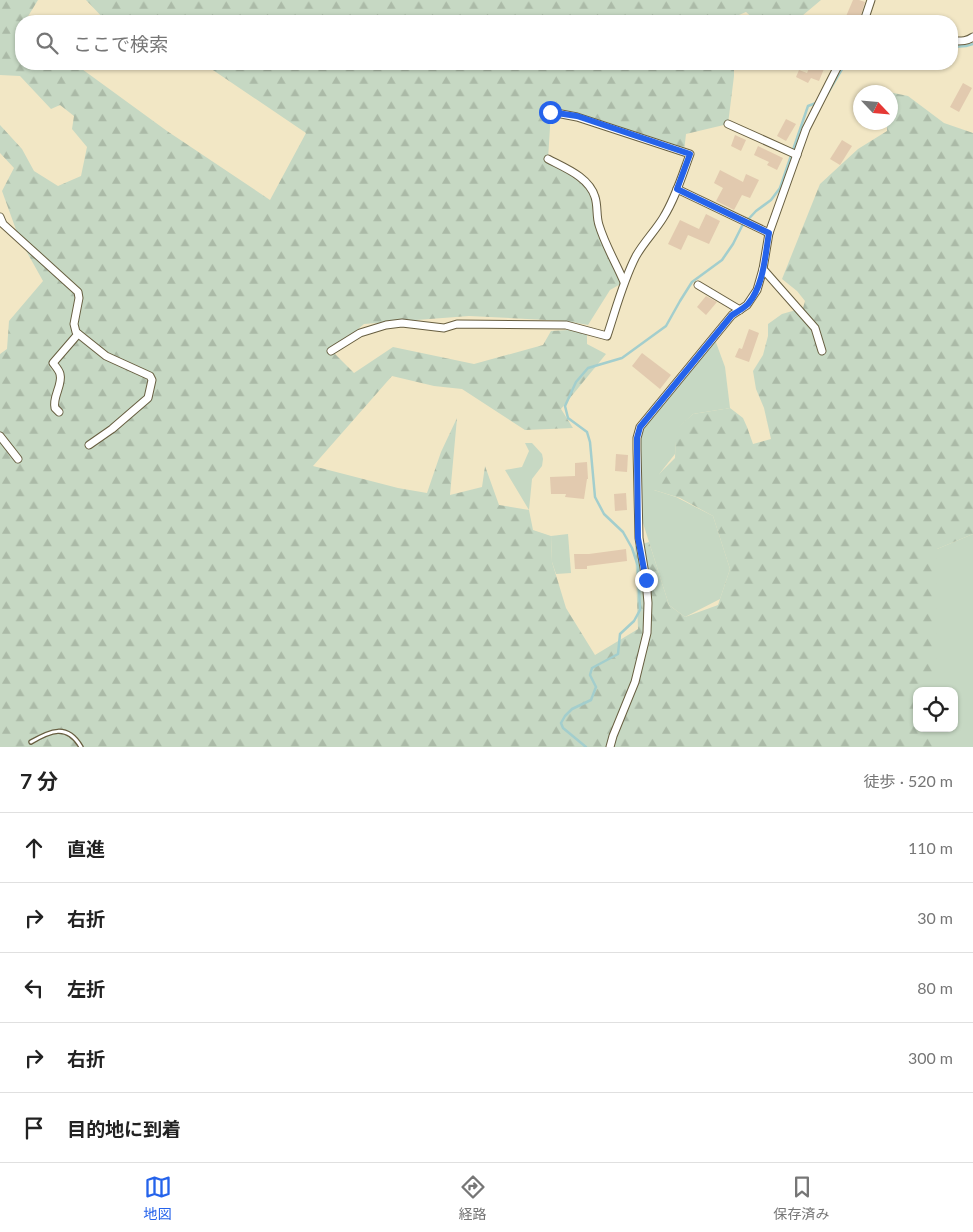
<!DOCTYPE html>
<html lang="ja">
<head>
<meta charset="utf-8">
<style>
  body { margin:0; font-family:Lato,"Noto Sans JP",sans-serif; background:#f6f6f6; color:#222 }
  .controls { position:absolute; right:15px; bottom:15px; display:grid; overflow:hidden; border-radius:10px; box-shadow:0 1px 4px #0004 }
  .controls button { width:45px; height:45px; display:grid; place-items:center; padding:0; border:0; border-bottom:1px solid #e0e0e0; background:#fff; color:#222; font:25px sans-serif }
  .compass { position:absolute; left:853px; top:85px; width:45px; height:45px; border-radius:50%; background:#fff; box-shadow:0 1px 4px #0004; rotate:116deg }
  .stop { position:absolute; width:15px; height:15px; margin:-11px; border:4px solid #2563eb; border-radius:50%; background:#fff }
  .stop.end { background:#2563eb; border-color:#fff; box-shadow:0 1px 5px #0008 }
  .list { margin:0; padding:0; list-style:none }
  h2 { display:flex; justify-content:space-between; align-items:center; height:65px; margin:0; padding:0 20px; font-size:21px }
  h2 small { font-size:16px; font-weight:400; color:#767676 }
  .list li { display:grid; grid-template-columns:32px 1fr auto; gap:15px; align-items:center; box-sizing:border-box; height:70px; padding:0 20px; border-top:1px solid #e0e0e0 }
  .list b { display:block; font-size:19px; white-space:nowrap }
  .list em { font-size:16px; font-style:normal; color:#767676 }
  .icon { flex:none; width:28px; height:28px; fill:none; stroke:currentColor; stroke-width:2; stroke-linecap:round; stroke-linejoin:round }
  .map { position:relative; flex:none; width:973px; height:747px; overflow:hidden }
  .search { position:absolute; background:#fff; box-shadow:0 1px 4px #0004; left:15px; right:15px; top:15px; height:55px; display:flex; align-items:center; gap:12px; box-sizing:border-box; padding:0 18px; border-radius:20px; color:#767676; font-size:19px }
  .sheet { height:415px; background:#fff }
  nav { display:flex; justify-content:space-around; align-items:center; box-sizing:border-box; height:70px; border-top:1px solid #e0e0e0; background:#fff; font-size:14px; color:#767676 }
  nav a { display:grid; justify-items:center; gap:2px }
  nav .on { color:#2563eb }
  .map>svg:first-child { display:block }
  .grass { fill:#c6d8c3 }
  .forest { fill:url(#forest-firs) }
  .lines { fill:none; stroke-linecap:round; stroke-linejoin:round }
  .stream { stroke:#a3cecd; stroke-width:2.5 }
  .building { fill:#e2caaf }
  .lane-casing { stroke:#675e40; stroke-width:5.5 }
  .street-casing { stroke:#675e40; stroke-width:9 }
  .lane { stroke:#fff; stroke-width:3 }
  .street { stroke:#fff; stroke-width:7 }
  .route { stroke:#2563eb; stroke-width:6 }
</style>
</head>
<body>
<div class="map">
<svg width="973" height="747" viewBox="0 0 973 747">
  <defs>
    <pattern id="forest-firs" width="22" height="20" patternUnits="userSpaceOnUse" patternTransform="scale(1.25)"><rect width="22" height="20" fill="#c6d8c3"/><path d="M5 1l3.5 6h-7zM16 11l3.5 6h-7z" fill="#abbaa7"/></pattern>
  </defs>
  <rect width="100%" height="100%" fill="#f2e7c5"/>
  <g class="grass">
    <path d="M 714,337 L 725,367 L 730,408 L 693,414 L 677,429 L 675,454 L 660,473 L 654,490 L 676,497 L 713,516 L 730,569 L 720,599 L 685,617 L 669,605 L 643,523 L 637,438 L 643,424 Z"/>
    <path d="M 525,443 L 532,443 L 542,454 L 543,459 L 542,466 L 532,479 L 529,510 L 505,470 L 522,467 L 529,451 Z"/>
    <path d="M 568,534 L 571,573 L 556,574 L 552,562 L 551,536 Z"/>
    <path d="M 973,534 L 973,747 L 934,747 L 932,728 L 954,728 L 954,691 L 933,691 L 937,549 Z"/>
  </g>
  <g class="forest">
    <path d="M 0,0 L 38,0 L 27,18 L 27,21 L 21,21 L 21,64 L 75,64 L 167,131 L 270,200 L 306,133 L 204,64 L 734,64 L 734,76 L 728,124 L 686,134 L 684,152 L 551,112 L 548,159 L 586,183 L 605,240 L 624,282 L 610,290 L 588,325 L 566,321 L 469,316 L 364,324 L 332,351 L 354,373 L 393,347 L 474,364 L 543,345 L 551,331 L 568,330 L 587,334 L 587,344 L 606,354 L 561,409 L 573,428 L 525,430 L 462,389 L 434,386 L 392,376 L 313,466 L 398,488 L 427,493 L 441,452 L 457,418 L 450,495 L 482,487 L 485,466 L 499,505 L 529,510 L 533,530 L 551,536 L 552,562 L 566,608 L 595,655 L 638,629 L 635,546 L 649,542 L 669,605 L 685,617 L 718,605 L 730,569 L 713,516 L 680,498 L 654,490 L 654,482 L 660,473 L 675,458 L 676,429 L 693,414 L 730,408 L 743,418 L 747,427 L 753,444 L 771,439 L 764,408 L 756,389 L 753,371 L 763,355 L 768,336 L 768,324 L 782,314 L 803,308 L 805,301 L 797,291 L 782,279 L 820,184 L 858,149 L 887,131 L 887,123 L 890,122 L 890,92 L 884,92 L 884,91 L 908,96 L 944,123 L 973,133 L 973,534 L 937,549 L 937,691 L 917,691 L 917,728 L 937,728 L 937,747 L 0,747 L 0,354 L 7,349 L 9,321 L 43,281 L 19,238 L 2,191 L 14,168 L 0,153 L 0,125 L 22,149 L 34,171 L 58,186 L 81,176 L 87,147 L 72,129 L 74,116 L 60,105 L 51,109 L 20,76 L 0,75 Z"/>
    <path d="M 86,0 L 821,0 L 796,21 L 756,21 L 746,12 L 732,18 L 732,21 L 106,21 Z"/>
  </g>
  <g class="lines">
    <g class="stream">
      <path d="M 952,47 L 966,46 L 973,44"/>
      <path d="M 826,96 L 845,64"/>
      <path d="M 586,747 L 563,728 L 561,723 L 565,716 L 572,709 L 591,700 L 596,687 L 590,675 L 592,668 L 618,654 L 620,634 L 634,621 L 640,610 L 638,566 L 632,548 L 623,532 L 604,514 L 595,497 L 590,442 L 587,432 L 568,418 L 565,406 L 576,382 L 588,368 L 622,358 L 666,326 L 680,301 L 692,282 L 722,260 L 733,244 L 742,226 L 756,211 L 771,200 L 780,188 L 808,106 L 816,103"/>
    </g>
  </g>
  <g class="building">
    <path d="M 853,0 L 859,0 L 865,2 L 859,21 L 844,21 Z"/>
    <path d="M 811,64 L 826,64 L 819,81 L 811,78 L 808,83 L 796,77 L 799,70 L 807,73 Z"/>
    <path d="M 963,83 L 972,88 L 959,112 L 950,107 Z"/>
    <path d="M 786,119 L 796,124 L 786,141 L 777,136 Z"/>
    <path d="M 735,135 L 746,140 L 741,151 L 731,146 Z"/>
    <path d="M 842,140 L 852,146 L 840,165 L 830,159 Z"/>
    <path d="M 758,146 L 783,158 L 777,170 L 767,165 L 769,162 L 754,155 Z"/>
    <path d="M 720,170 L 743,182 L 746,174 L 759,180 L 750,198 L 742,195 L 734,210 L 716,201 L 723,188 L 714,183 Z"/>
    <path d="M 706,214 L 720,221 L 709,244 L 688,235 L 681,250 L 668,244 L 680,220 L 699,229 Z"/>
    <path d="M 706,296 L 717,302 L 706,315 L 697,307 Z"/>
    <path d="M 749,329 L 759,333 L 749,362 L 735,357 L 739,348 L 742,349 Z"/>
    <path d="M 642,353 L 671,375 L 660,389 L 632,366 Z"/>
    <path d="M 616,454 L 628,455 L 627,472 L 615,471 Z"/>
    <path d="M 587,462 L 588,479 L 587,479 L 584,499 L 565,497 L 566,494 L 551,494 L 550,477 L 575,476 L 575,463 Z"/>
    <path d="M 626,493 L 627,510 L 615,511 L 614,494 Z"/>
    <path d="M 626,549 L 627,561 L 587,566 L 587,569 L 575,569 L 574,554 L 589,554 Z"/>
  </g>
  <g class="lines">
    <g class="lane-casing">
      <path id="lane" d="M 31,742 C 50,731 67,723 81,747"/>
    </g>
    <g class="street-casing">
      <g id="street">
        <path d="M 864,21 L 871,0"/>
        <path d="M 952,41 C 960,41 966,42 973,37"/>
        <path d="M 728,124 L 797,155"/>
        <path d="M 548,159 C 565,168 589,177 595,197 C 598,206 596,216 599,225 C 605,245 616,263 624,282"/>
        <path d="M 677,189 L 769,233"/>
        <path d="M 0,217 L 3,224 L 78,292 L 79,298 L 74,324 L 76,332 L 106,356 L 150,376 L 152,380 L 148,398 L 112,429 L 89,445"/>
        <path d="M 763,269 L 815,328 L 822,351"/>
        <path d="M 698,285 L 740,310"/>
        <path d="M 331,351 L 360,333 L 386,325 L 402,323 L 444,328 L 457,324 L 566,325 L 607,336 C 616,309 623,281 636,256 C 644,242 655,231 663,218 C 675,199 682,176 690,154 L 577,117 L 551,112"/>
        <path d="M 59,412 L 55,408 C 52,397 63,385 60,374 C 59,370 56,367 53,363 L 78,334"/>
        <path d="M 0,436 L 18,459"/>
        <path d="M 610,747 L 613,736 L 635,682 L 647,633 L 648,603 L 646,580 L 639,538 L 637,449 L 637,438 L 640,427 L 732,315 L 747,305 L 757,290 L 763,269 L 769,233 L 806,129 L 839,64"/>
      </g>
    </g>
    <use href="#lane" class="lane"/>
    <use href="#street" class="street"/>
  </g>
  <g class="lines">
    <path class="route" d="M 550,112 L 577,116 L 690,154 L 677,189 L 769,233 C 765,256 764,285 748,304 C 744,308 737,312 732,315 L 640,427 L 637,438 L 637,449 L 638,538 L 646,580"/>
  </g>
</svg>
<div class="controls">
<button><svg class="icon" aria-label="locate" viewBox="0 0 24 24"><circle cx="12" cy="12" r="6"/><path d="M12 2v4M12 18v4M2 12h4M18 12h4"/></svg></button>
</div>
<svg class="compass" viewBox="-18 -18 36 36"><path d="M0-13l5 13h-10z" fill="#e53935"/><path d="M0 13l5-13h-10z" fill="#767676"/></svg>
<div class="stop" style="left:550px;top:112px"></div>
<div class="stop end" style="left:646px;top:580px"></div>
<div class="search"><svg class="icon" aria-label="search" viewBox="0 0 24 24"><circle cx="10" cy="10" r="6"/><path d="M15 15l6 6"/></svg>ここで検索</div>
</div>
<section class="sheet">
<h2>7 分<small>徒歩 · 520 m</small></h2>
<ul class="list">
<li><svg class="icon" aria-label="ahead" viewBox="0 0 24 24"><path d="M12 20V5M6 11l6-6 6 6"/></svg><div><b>直進</b></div><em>110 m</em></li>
<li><svg class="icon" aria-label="right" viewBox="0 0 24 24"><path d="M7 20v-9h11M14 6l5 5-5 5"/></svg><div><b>右折</b></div><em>30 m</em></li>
<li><svg class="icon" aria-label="left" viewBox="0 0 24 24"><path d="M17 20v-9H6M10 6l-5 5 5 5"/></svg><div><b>左折</b></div><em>80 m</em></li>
<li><svg class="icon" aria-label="right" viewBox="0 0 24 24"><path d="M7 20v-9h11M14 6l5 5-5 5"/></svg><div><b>右折</b></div><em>300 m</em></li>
<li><svg class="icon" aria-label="arrive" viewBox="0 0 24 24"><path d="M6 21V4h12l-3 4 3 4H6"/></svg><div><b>目的地に到着</b></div></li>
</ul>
</section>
<nav>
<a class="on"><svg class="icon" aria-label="map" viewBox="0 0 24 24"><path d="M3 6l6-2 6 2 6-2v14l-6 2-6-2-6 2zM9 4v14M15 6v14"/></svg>地図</a>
<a><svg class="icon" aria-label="directions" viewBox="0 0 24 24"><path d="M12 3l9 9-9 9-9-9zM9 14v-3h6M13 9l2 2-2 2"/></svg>経路</a>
<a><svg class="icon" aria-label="saved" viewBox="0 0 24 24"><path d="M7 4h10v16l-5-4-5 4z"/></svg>保存済み</a>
</nav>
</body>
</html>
